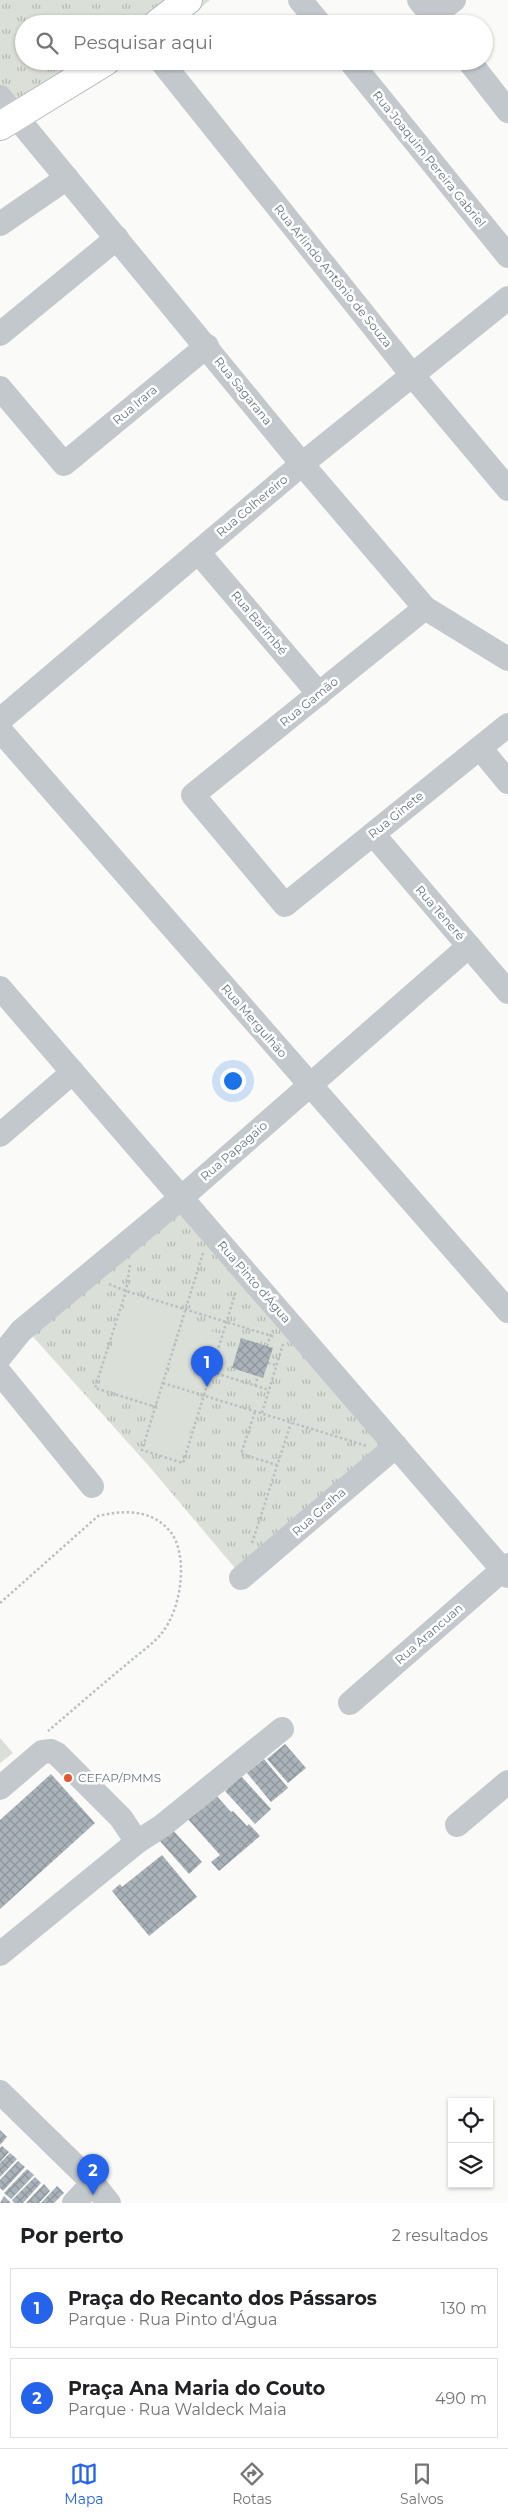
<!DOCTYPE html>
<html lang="pt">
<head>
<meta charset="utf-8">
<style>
  body { margin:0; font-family:Montserrat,sans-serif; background:#f2f2f2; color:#202124 }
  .controls { position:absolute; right:15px; bottom:15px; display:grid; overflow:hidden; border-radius:0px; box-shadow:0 1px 4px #0004 }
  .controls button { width:45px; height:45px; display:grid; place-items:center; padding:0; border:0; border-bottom:1px solid #e0e0e0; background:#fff; color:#202124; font:25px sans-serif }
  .you { position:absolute; left:232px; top:1080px; width:18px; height:18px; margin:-12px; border:4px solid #fff; border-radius:50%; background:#1a73e8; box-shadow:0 0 0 8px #1a73e833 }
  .badge { display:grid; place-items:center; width:32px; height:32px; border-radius:50%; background:#2563eb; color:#fff; font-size:16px; font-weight:700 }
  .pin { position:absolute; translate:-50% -41px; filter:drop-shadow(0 1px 2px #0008) }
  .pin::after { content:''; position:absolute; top:26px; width:18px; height:15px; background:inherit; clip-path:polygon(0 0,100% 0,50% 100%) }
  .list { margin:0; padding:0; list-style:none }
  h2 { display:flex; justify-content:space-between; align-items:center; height:65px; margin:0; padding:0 20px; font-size:21px }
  h2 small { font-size:16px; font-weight:400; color:#757577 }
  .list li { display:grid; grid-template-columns:32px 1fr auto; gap:15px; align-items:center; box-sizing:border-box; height:80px; margin:0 10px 10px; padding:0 10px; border:1px solid #e0e0e0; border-radius:0px }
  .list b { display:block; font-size:19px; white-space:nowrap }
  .list p { margin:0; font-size:16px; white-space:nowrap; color:#757577 }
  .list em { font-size:16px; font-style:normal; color:#757577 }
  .icon { flex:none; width:28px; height:28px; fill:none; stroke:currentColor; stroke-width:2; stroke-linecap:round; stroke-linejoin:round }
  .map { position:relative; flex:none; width:508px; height:2203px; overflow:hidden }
  .search { position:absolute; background:#fff; box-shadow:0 1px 4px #0004; left:15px; right:15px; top:15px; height:55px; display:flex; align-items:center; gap:12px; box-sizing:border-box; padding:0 18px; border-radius:28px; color:#757577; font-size:19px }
  .sheet { height:245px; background:#fff }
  nav { display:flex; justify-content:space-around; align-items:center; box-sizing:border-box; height:70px; border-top:1px solid #e0e0e0; background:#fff; font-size:14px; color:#757577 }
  nav a { display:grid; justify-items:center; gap:2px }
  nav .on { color:#2563eb }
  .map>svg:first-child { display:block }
  .park { fill:url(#park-tufts) }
  .pitch { fill:#dadfd7 }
  .building { fill:url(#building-cross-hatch) }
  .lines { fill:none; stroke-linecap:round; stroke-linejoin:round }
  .major-casing { stroke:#b5babe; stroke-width:30 }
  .path { stroke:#bbbfc2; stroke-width:2.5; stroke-dasharray:2.5 2.5; stroke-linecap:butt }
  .minor { stroke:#c3c8cc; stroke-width:24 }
  .major { stroke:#fff; stroke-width:28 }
  .poi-dot { fill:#e4572e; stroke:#fff; stroke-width:2 }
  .labels { text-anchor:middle; stroke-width:5; stroke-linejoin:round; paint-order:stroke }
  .street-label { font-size:12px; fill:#657683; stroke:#fff }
  .poi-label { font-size:12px; fill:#657683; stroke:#fff; text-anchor:start }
</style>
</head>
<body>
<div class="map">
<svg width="508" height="2203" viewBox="0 0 508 2203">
  <defs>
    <pattern id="park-tufts" width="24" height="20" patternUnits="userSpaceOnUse" patternTransform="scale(1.25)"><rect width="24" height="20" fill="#dadfd7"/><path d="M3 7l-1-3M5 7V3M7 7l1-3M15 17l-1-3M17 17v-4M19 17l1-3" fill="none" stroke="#b4b9b4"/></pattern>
    <pattern id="building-cross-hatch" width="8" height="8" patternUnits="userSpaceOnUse" patternTransform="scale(1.25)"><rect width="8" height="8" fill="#aab3b9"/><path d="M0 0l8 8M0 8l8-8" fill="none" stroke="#8e969c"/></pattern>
  </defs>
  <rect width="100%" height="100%" fill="#fafaf8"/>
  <g class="park">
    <path d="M 0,0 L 210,0 L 181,24 L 24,24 L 24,61 L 131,61 L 91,88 L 0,139 Z"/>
    <path d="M 182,1202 L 382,1443 L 235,1568 L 148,1465 L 27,1330 Z"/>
  </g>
  <g class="pitch">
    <path d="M 128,1295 L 183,1312 L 154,1403 L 99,1386 Z"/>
    <path d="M 185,1323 L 221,1334 L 202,1393 L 166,1382 Z"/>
    <path d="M 165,1387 L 200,1398 L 181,1460 L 145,1449 Z"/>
    <path d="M 0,1738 L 13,1753 L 0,1763 Z"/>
  </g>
  <g class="building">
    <path d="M 241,1338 L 273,1348 L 263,1378 L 232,1368 Z"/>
    <path d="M 285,1744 L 306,1768 L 288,1783 L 267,1759 Z"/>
    <path d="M 264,1759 L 288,1788 L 271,1802 L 247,1773 Z"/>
    <path d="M 51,1774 L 95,1823 L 0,1909 L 0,1820 Z"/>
    <path d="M 241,1776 L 271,1809 L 255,1824 L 225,1791 Z"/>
    <path d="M 214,1793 L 231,1812 L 233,1811 L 247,1826 L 249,1824 L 260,1836 L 219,1871 L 211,1862 L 220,1855 L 186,1817 Z"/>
    <path d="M 171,1828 L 202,1862 L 189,1874 L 159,1840 Z"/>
    <path d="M 162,1855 L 197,1897 L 149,1936 L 112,1891 L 120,1884 L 122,1887 Z"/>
    <path d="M 0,2130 L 7,2137 L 0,2145 Z"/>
    <path d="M 2,2146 L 9,2152 L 0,2162 L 0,2148 Z"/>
    <path d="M 10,2153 L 17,2159 L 0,2177 L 0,2163 Z"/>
    <path d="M 18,2161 L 25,2167 L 3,2191 L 0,2188 L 0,2180 Z"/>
    <path d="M 27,2169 L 34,2175 L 11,2199 L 4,2193 Z"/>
    <path d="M 35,2177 L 41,2183 L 23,2203 L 14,2203 L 12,2200 Z"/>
    <path d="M 44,2184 L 50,2191 L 39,2203 L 26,2203 Z"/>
    <path d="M 57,2186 L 64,2193 L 54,2203 L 41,2203 Z"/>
    <path d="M 4,2196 L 11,2203 L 0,2203 Z"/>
  </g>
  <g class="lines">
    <g class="major-casing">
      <g id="major">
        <path d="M 157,24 L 188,0"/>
        <path d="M 0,126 L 106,61"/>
      </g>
    </g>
    <g class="path">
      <path d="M 203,1253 L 142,1450 L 183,1463 L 236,1291"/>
      <path d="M 130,1265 L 126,1291 L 95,1388 L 156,1407"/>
      <path d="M 109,1284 L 126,1291 L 275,1337"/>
      <path d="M 267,1346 L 272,1331"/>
      <path d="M 268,1363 L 276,1365"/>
      <path d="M 212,1372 L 269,1390"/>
      <path d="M 163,1383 L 367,1446"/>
      <path d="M 255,1386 L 258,1376"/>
      <path d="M 255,1412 L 241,1454 L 277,1465"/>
      <path d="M 262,1413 L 283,1344"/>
      <path d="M 252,1543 L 291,1423"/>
      <path d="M 0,1603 L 98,1516 C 124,1510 150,1509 169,1530 C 190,1554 181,1611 161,1634 C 152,1645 138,1654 127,1664 C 100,1686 74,1709 48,1731"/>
    </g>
    <g class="minor">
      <path d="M 300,0 L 320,24"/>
      <path d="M 419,0 L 439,24"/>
      <path d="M 433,16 L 454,0"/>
      <path d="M 161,61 L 413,376 L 508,489"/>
      <path d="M 350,61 L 508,256"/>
      <path d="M 469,61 L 508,111"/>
      <path d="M 0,97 L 302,464 L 425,608 L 508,659"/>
      <path d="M 0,224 L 67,178"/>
      <path d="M 0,334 L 117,238"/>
      <path d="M 0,388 L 64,464 L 207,346"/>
      <path d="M 198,552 L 319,694"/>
      <path d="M 425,608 L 193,795 L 285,905 L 508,725"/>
      <path d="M 0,720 L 302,464 L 508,298"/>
      <path d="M 0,730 L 508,1311"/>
      <path d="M 480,748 L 508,782"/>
      <path d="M 373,834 L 508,992"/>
      <path d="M 0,988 L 508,1576"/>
      <path d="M 0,1135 L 73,1072"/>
      <path d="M 0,1357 L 21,1331 L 181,1198 L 469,946"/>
      <path d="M 0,1373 L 92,1486"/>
      <path d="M 241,1578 L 396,1446"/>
      <path d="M 350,1703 L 508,1565"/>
      <path d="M 0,1788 L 42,1752 L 51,1751 L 57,1754 L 121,1818 L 137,1842 L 0,1954"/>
      <path d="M 457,1825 L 508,1782"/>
      <path d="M 137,1842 L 162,1826 L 282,1729"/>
      <path d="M 0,2092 L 93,2183 L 109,2203"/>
      <path d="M 74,2203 L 93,2183"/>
    </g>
    <use href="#major" class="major"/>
  </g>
  <circle class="poi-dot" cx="68" cy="1778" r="5"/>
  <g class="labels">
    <g class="street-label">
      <text transform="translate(429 159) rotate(51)" y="4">Rua Joaquim Pereira Gabriel</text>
      <text transform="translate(333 276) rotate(51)" y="4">Rua Arlindo Antônio de Souza</text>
      <text transform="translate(243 391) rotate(51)" y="4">Rua Sagarana</text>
      <text transform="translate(135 405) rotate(-40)" y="4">Rua Irara</text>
      <text transform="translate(252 506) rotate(-40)" y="4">Rua Colhereiro</text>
      <text transform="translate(259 623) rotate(50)" y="4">Rua Barimbé</text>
      <text transform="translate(309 702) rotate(-39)" y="4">Rua Gamão</text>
      <text transform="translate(396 815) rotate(-39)" y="4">Rua Ginete</text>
      <text transform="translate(440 913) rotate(49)" y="4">Rua Teneré</text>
      <text transform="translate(254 1021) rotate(49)" y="4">Rua Mergulhão</text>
      <text transform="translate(234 1151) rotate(-41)" y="4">Rua Papagaio</text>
      <text transform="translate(254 1282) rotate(49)" y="4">Rua Pinto d'Água</text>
      <text transform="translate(319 1512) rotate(-41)" y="4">Rua Gralha</text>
      <text transform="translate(429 1634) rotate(-41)" y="4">Rua Arancuan</text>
    </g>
    <g class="poi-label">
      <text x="78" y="1782">CEFAP/PMMS</text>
    </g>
  </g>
</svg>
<div class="controls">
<button><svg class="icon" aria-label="locate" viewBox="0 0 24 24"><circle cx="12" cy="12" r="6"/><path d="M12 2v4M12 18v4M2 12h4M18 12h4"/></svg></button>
<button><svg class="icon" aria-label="layers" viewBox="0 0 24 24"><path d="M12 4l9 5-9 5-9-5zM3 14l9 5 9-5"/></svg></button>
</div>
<div class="you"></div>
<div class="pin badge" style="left:207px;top:1387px">1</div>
<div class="pin badge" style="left:93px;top:2195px">2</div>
<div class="search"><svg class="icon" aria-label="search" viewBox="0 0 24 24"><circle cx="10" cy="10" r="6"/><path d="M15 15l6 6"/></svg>Pesquisar aqui</div>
</div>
<section class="sheet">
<h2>Por perto<small>2 resultados</small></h2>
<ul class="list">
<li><span class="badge">1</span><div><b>Praça do Recanto dos Pássaros</b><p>Parque · Rua Pinto d'Água</p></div><em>130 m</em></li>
<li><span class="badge">2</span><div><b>Praça Ana Maria do Couto</b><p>Parque · Rua Waldeck Maia</p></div><em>490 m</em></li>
</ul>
</section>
<nav>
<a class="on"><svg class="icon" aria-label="map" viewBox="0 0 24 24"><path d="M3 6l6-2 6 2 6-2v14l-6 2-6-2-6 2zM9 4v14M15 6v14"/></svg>Mapa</a>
<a><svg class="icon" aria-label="directions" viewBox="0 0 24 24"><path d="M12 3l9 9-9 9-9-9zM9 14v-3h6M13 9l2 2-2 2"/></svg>Rotas</a>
<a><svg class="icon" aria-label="saved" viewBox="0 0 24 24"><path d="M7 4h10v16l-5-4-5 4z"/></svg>Salvos</a>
</nav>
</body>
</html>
